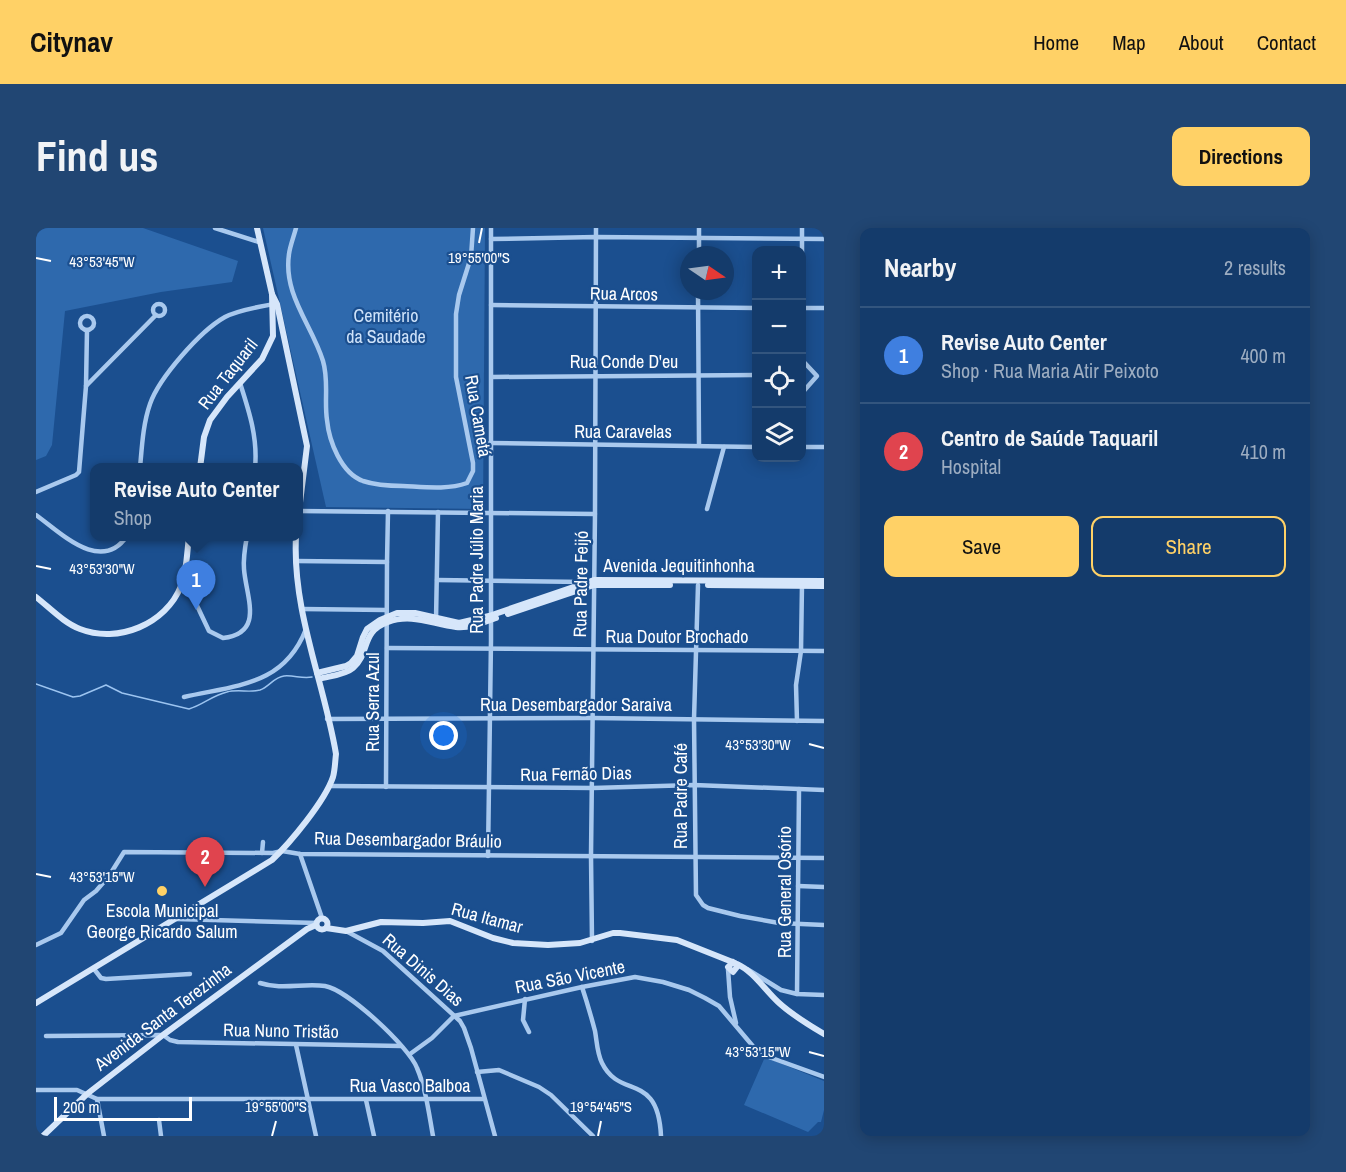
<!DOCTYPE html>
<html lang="en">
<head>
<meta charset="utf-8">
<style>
  body { margin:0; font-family:"Archivo Narrow",sans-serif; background:#214673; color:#f1f3f6 }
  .controls { position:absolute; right:18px; top:18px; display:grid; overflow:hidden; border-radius:12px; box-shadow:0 3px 15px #0003 }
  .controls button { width:54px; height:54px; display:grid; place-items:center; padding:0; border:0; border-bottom:2px solid #33557e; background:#143b6b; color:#f1f3f6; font:30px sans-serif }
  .compass { position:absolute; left:644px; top:18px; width:54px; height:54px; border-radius:50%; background:#143b6b; box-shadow:0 3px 15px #0003; rotate:103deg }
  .scale { position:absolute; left:18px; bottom:15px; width:138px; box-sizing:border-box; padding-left:6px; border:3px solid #fff; border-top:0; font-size:16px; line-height:21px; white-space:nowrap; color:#fff; -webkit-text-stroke:4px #1b4f8f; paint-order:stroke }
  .you { position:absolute; left:408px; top:508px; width:21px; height:21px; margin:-15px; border:4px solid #fff; border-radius:50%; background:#1a73e8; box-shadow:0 0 0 9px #1a73e833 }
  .badge { display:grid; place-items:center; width:39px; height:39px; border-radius:50%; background:#ffd166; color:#fff; font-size:20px; font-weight:700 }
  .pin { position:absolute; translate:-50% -50px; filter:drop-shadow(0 2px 3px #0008) }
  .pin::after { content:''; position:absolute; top:32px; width:21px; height:18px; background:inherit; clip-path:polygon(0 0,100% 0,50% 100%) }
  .popup { position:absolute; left:54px; top:235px; width:213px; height:78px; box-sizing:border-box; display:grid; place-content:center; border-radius:12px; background:#143b6b; filter:drop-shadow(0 2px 4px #0005); font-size:20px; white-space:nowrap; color:#9dadc1 }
  .popup b { font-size:22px; color:#f1f3f6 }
  .popup::after { content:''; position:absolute; left:50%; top:100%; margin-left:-12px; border:12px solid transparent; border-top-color:#143b6b }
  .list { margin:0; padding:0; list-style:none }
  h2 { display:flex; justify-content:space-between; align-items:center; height:78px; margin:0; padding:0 24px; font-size:26px }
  h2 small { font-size:20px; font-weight:400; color:#9dadc1 }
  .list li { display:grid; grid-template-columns:39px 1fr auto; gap:18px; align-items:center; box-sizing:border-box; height:96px; padding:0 24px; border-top:2px solid #33557e }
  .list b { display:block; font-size:22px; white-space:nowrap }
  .list p { margin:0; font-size:20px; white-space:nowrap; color:#9dadc1 }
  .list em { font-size:20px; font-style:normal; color:#9dadc1 }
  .actions { display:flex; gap:12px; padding:18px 24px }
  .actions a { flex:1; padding:14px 0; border:2px solid #ffd166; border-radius:12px; text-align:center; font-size:21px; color:#ffd166 }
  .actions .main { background:#ffd166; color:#111 }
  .icon { flex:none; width:33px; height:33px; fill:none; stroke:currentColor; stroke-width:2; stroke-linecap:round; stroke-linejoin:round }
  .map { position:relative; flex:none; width:788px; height:908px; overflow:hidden; border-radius:12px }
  header { display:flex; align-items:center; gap:36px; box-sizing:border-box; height:84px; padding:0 30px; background:#ffd166; color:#111 }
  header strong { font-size:28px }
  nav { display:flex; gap:33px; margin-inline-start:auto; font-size:21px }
  .intro { display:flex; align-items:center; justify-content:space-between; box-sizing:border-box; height:144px; padding:0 36px }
  h1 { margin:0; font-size:42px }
  .button { padding:15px 27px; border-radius:12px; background:#ffd166; color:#111; font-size:21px; font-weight:700 }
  main { display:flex; gap:36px; padding:0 36px }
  aside { flex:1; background:#143b6b; border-radius:12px; box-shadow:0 3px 15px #0003 }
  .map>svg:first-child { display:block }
  .green { fill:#2e69ad }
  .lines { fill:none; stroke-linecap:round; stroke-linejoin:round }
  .stream { stroke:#9cc4f0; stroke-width:1.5 }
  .street { stroke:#a9c9ee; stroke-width:4.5 }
  .secondary { stroke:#d6e6fa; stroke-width:6 }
  .ticks { fill:none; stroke:#fff; stroke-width:2 }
  .poi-dot { fill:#ffd166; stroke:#1b4f8f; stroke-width:2 }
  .labels { text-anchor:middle; stroke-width:4.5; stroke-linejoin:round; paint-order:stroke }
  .street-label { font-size:18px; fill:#fff; stroke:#1b4f8f }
  .park-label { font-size:18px; fill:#cfe3fa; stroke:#1b4f8f }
  .poi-label { font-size:18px; fill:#fff; stroke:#1b4f8f }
  .ticks-label { font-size:15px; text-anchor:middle; fill:#fff; stroke:#1b4f8f; stroke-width:4.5; stroke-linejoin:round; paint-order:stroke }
</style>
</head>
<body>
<header>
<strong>Citynav</strong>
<nav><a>Home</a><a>Map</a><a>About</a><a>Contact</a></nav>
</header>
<div class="intro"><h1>Find us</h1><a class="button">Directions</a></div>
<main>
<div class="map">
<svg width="788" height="908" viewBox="0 0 788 908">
  <rect width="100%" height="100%" fill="#1b4f8f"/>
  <g class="green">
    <path d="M 0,0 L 107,0 L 202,33 L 196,54 L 125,64 L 29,83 L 16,217 L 10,228 L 0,232 Z"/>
    <path d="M 227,0 L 449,0 L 447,281 L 290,279 Z"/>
    <path d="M 729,829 L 788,853 L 788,882 L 785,894 L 782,894 L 772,904 L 708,877 Z"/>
  </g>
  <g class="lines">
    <path class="stream" d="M 0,456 L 37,469 L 44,468 L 70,457 L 86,465 L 153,481 C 167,477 177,467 191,464 C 202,461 214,465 224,462 C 233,459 238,449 248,448 C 258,447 266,451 276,449"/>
    <g class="street">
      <path d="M 179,0 L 223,14"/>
      <path d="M 260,0 C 258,8 254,18 253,26 C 247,67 276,97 287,133 C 293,153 288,172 291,192 C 293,213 305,245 327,253 C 339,257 355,258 367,258 C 388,259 412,262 431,255 L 437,243 L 437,235 L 420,149 L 420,86 L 423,67 L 435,29 L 437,0"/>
      <path d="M 455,11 L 560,9 L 788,11"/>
      <path d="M 663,27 L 663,0"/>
      <path d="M 662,63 L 663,217"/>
      <path d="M 766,69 L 766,0"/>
      <circle cx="123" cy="82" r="6"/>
      <path d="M 455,77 L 720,80"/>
      <path d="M 766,80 L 788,80"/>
      <circle cx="51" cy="95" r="7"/>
      <path d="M 766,132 L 781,148 L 766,165"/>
      <path d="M 456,149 L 720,147"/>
      <path d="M 204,155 C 213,183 222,210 219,240"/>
      <path d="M 50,158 L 120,87"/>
      <path d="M 454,215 L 720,219"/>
      <path d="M 766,219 L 788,219"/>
      <path d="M 104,240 C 106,218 107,196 114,176 C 123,150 164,103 189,89 C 202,82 222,79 238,76"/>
      <path d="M 0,264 L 40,247 L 43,244 L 50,158 L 51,102"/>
      <path d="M 671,281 L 688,219"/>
      <path d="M 262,283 L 559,286"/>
      <path d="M 0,287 C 25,305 65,346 91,308"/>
      <path d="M 260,333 L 351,334"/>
      <path d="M 147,348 L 173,403 L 187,410 C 229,405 210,369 208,341 C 207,330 209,319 211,308"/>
      <path d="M 401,352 L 548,354"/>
      <path d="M 662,357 L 658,491 L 660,667 L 667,677 L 672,680 L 704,688 L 743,695 L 788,697"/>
      <path d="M 266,381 L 350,382"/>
      <path d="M 400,392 L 402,284"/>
      <path d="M 351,420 L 788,423"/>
      <path d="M 148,469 C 200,457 248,458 270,401"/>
      <path d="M 291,491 L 557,490 L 788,493"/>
      <path d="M 761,493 L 760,457 L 765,423 L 766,356"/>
      <path d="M 293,558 L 557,560 L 658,557 L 788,562"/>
      <path d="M 350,559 L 351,334 L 352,283"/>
      <path d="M 226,625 L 227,614"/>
      <path d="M 264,626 L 286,690"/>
      <path d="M 452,628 L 455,412 L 455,0"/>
      <path d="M 762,658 L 788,659"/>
      <path d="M 140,691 L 281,695"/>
      <path d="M 310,703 L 347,723 L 424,793 L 428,800 L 435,820 L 459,908"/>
      <path d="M 556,713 L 555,628 L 559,286 L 560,0"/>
      <path d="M 0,717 L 25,705 L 48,672 L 60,663 L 73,648 L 88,624 L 237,625 L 246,623 L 264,626 L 788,630"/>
      <path d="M 58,741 L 65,750 L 70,751 L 154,746"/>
      <path d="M 692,741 L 694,769 L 700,795"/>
      <path d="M 711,741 L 745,762 L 761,766 L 788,767"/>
      <path d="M 224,755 C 245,762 268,755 289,758 C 312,762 373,819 381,840 C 390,861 393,886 397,908"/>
      <path d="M 546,759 C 551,774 555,788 559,803 C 561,814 561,825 566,835 C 584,872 622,843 625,908"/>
      <path d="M 761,766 L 763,561"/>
      <path d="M 489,771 L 487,792 L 493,804"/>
      <path d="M 10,808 L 127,807 L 134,812 L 142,814 L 365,818"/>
      <path d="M 260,817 L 280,908"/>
      <path d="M 374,826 L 396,810 L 418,788 L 546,759 L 599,749 L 627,754 L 653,762 L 669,770 L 683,778 L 721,823 L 733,829 L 788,849"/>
      <path d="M 441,844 L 463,842 L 503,859 L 515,867 L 557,908"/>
      <path d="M 0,862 L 41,862 L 61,871 L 447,871"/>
      <path d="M 61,871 L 68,908"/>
      <path d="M 330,872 L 338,908"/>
      <path d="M 123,892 L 125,908"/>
    </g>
    <g class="secondary">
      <path d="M 236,66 L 241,76 L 271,218 L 262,291"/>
      <path d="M 164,240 L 168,209 L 174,192 L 191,169 L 226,131 L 237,108 L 236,66 L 221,0"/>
      <path d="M 672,357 L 788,358"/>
      <path d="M 0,369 C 14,380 28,395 44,401 C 82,416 130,396 145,358 C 151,343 151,324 153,308"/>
      <path d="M 472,386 L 558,357 L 634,357"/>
      <path d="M 281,445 L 310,438 L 315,435 L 321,428 L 327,409 L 331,401 L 344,392 L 361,385 L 379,385 L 423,395 L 453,388 L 558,352 L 788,353"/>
      <path d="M 283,451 C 293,448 309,447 317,440 C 335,424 324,404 352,394 C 375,385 396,396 420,399 C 431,401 449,394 460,390"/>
      <circle cx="286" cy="696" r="5.5"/>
      <path d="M 290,700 L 310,703 L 345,694 L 387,695 L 414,693 L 457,710 L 477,715 L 512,717 L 544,715 L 577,705 L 584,705 L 641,712 L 699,735 L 701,739 L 697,744 L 692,739 L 697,734"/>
      <path d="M 701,736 C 717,743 729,762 742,774 C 756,787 771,796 788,806"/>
      <path d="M 0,775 L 236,632 C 254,615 289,573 297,549 C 299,542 299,534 300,526 C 288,454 256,383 260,308"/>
      <path d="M 7,908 L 51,866 L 127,807 L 271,701 L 280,697"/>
    </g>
  </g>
  <path class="ticks" d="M 443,15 L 446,0M 0,30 L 15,33M 0,338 L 15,341M 773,516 L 788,520M 0,646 L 15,649M 773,824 L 788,828M 236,908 L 240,893M 562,908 L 565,893"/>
  <circle class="poi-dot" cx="126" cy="663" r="6"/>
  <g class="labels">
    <g class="street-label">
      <text transform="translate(588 66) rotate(1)" y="6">Rua Arcos</text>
      <text x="588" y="140">Rua Conde D'eu</text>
      <text transform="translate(192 146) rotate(-52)" y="6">Rua Taquaril</text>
      <text transform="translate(442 188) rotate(80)" y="6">Rua Cametá</text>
      <text x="587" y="210">Rua Caravelas</text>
      <text transform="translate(441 332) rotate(-90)" y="6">Rua Padre Júlio Maria</text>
      <text x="643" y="344">Avenida Jequitinhonha</text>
      <text transform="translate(545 356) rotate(-89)" y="6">Rua Padre Feijó</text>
      <text x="641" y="415">Rua Doutor Brochado</text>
      <text transform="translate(337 474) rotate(-90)" y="6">Rua Serra Azul</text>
      <text x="540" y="483">Rua Desembargador Saraiva</text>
      <text transform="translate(540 546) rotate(-1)" y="6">Rua Fernão Dias</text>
      <text transform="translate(645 568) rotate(-90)" y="6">Rua Padre Café</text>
      <text transform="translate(372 612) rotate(1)" y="6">Rua Desembargador Bráulio</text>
      <text transform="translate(749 664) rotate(-90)" y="6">Rua General Osório</text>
      <text transform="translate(451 690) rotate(15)" y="6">Rua Itamar</text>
      <text transform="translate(387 742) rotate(41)" y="6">Rua Dinis Dias</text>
      <text transform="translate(534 749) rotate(-11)" y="6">Rua São Vicente</text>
      <text transform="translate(127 789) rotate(-37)" y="6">Avenida Santa Terezinha</text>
      <text transform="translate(245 803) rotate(1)" y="6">Rua Nuno Tristão</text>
      <text x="374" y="864">Rua Vasco Balboa</text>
    </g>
    <g class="park-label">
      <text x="350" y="94">Cemitério<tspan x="350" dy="21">da Saudade</tspan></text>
    </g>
    <g class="poi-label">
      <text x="126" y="689">Escola Municipal<tspan x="126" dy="21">George Ricardo Salum</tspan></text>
    </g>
  </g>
  <g class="ticks-label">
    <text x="443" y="35">19°55'00"S</text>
    <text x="66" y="39">43°53'45"W</text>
    <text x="66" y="346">43°53'30"W</text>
    <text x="722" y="522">43°53'30"W</text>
    <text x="66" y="654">43°53'15"W</text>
    <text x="722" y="829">43°53'15"W</text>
    <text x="240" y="884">19°55'00"S</text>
    <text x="565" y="884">19°54'45"S</text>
  </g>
</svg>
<div class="controls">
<button>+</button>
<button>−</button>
<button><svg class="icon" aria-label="locate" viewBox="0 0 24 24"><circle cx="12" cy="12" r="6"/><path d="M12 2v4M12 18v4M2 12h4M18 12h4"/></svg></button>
<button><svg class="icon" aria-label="layers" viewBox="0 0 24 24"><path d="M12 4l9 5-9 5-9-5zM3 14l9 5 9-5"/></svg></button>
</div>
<svg class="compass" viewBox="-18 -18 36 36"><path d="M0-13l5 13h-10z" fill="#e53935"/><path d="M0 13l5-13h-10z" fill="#9dadc1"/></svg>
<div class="scale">200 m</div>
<div class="you"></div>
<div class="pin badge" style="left:160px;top:382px;background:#3f7fe0">1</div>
<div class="popup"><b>Revise Auto Center</b>Shop</div>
<div class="pin badge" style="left:169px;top:659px;background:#e0444e">2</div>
</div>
<aside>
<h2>Nearby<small>2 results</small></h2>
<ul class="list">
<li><span class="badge" style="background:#3f7fe0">1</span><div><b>Revise Auto Center</b><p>Shop · Rua Maria Atir Peixoto</p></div><em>400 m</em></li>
<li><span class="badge" style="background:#e0444e">2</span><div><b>Centro de Saúde Taquaril</b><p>Hospital</p></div><em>410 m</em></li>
</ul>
<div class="actions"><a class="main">Save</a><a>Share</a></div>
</aside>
</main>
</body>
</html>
